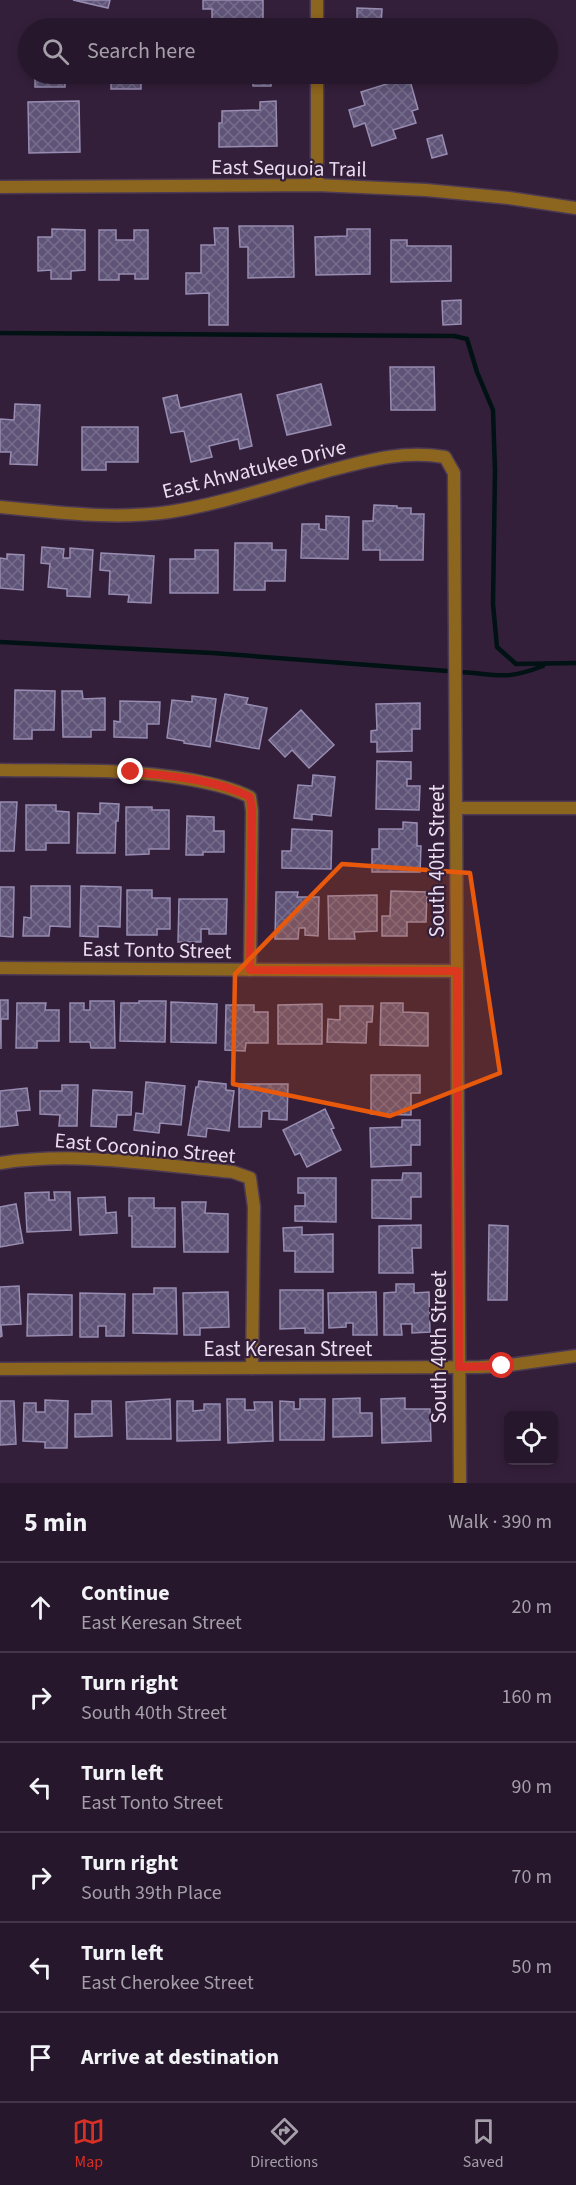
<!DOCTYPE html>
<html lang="en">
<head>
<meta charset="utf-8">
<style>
  body { margin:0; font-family:"Source Sans 3",sans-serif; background:#2f2034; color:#f1f3f6 }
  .controls { position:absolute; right:18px; bottom:18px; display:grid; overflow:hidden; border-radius:9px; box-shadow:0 3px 9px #0003 }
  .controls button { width:54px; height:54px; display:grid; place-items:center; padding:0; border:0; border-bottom:2px solid #433648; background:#27172c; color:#f1f3f6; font:30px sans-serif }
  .stop { position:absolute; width:18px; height:18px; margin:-14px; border:4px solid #d93025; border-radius:50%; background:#fff }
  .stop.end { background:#d93025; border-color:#fff; box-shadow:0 2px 6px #0008 }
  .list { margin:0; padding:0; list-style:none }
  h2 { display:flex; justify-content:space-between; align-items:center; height:78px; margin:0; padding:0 24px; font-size:26px }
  h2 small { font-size:20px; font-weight:400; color:#a49fa9 }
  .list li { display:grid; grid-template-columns:39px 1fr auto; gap:18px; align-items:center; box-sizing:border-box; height:90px; padding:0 24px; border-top:2px solid #433648 }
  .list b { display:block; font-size:22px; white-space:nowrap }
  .list p { margin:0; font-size:20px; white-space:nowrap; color:#a49fa9 }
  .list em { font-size:20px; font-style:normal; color:#a49fa9 }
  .icon { flex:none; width:33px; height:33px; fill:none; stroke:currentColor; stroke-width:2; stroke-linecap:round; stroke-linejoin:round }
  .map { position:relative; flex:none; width:576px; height:1483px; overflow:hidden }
  .search { position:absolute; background:#27172c; box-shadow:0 3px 9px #0003; left:18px; right:18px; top:18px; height:66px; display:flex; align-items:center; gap:15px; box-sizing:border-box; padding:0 21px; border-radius:33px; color:#a49fa9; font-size:22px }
  .sheet { height:618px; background:#27172c }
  nav { display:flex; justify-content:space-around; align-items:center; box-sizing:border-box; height:84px; border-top:2px solid #433648; background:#27172c; font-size:16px; color:#a49fa9 }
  nav a { display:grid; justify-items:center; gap:3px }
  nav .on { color:#d93025 }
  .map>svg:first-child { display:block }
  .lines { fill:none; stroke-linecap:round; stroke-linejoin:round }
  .stream { stroke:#001213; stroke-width:4.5 }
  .building { fill:url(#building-cross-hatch); stroke:#978cb1; stroke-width:1.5 }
  .street-casing { stroke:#4d3a53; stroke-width:15 }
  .street { stroke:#8c651e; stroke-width:12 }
  .route { stroke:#d93025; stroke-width:8 }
  .marked { fill:#e8590c; fill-opacity:0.2; stroke:#e8590c; stroke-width:4.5; stroke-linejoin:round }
  .labels { text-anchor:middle; stroke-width:4.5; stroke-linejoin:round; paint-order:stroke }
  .street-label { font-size:21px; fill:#eaddef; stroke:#341f3a }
</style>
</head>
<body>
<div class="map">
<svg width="576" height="1483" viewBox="0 0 576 1483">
  <defs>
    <pattern id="building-cross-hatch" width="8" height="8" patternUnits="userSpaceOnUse" patternTransform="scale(1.5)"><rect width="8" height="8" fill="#5f5477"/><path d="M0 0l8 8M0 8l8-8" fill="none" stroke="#766c8b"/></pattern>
  </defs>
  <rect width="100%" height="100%" fill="#341f3a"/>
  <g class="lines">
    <g class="stream">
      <path d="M 0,333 L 454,336 L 467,339 L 477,372 L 493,410 L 495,471 L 493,604 L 497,647 L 516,664 L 576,663"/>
      <path d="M 0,642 L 213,653 L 474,673 C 505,677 514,677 543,666"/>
    </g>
  </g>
  <g class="building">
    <path d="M 73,0 L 110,0 L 108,8 Z"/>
    <path d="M 203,0 L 263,0 L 263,19 L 242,19 L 242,27 L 233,27 L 233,20 L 212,20 L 212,9 L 203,9 Z"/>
    <path d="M 357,8 L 382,9 L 381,25 L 394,25 L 394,28 L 357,28 Z"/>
    <rect x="35" y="74" width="30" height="13"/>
    <rect x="111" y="74" width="30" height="15"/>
    <path d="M 239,74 L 271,74 L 271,86 L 253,86 L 253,81 L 239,81 Z"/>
    <path d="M 409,77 L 418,109 L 412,111 L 416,123 L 393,130 L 396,138 L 372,146 L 365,123 L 354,127 L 349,110 L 365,105 L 361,92 Z"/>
    <path d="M 79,101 L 80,152 L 29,153 L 28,102 Z"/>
    <path d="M 276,101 L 277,146 L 219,147 L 219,123 L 222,123 L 222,111 L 260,110 L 260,102 Z"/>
    <path d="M 442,135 L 447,154 L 432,158 L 427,139 Z"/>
    <path d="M 239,226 L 293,226 L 294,277 L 248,278 L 248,247 L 240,247 Z"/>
    <path d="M 214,228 L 228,228 L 228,325 L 209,325 L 209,293 L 186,294 L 186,273 L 201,273 L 201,245 L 215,245 Z"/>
    <path d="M 52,229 L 85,230 L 85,270 L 71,271 L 71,279 L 51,279 L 51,270 L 38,271 L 38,237 L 52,237 Z"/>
    <path d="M 347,229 L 370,229 L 370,274 L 316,275 L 315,237 L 347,236 Z"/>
    <path d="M 99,230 L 116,230 L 116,240 L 134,240 L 134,230 L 148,230 L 148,279 L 135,279 L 135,274 L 119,274 L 119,280 L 99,280 Z"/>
    <path d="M 391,240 L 407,240 L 407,246 L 451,246 L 451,281 L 391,282 Z"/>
    <path d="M 461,300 L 461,324 L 443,325 L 442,301 Z"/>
    <path d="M 390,367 L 434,367 L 435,410 L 391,410 Z"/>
    <path d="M 321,384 L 331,425 L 287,435 L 277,395 Z"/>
    <path d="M 241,394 L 252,446 L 240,449 L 238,439 L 209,446 L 212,457 L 191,462 L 184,431 L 171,433 L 163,398 L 177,395 L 180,408 Z"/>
    <path d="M 15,404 L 40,405 L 37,465 L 10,464 L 11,452 L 0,452 L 0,419 L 14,420 Z"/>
    <path d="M 82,427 L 138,427 L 138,462 L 106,462 L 106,470 L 82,470 Z"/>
    <path d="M 374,505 L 397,506 L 397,508 L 411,508 L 411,514 L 424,514 L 423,560 L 380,560 L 380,550 L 363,550 L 363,521 L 373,521 Z"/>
    <path d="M 326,516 L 349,517 L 348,559 L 301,558 L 302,524 L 319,524 L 319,529 L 326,530 Z"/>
    <path d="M 235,543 L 272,543 L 272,550 L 286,550 L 285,581 L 265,581 L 265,590 L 234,590 Z"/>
    <path d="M 42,547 L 64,549 L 63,558 L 70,558 L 70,548 L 93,550 L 90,597 L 67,596 L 67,589 L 48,587 L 50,564 L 41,563 Z"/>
    <path d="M 195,550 L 218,550 L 218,593 L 170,593 L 170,559 L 195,559 Z"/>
    <path d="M 101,553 L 154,556 L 151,603 L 128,602 L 129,595 L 109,594 L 110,571 L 100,570 Z"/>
    <path d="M 7,554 L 24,555 L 23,590 L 0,588 L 0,558 L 7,559 Z"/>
    <path d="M 15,690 L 55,691 L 54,730 L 32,730 L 32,739 L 14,739 Z"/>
    <path d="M 62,691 L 82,691 L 83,699 L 105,698 L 105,730 L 91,730 L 91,737 L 63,737 Z"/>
    <path d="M 225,694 L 248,698 L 246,704 L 267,708 L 259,749 L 216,741 Z"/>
    <path d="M 192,696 L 216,699 L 210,747 L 184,743 L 184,741 L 167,738 L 172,700 L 192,702 Z"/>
    <path d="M 120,701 L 160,702 L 159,724 L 147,724 L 147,738 L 114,737 L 114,721 L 120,722 Z"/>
    <path d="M 420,703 L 420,729 L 412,729 L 412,751 L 377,752 L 377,742 L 371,742 L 371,731 L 377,730 L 376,704 Z"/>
    <path d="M 301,710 L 334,745 L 309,768 L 292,750 L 285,757 L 269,740 Z"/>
    <path d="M 377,761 L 411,762 L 411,779 L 407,779 L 407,786 L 420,786 L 419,810 L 376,809 Z"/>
    <path d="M 313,775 L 335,777 L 331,816 L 312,814 L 312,820 L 294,818 L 298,785 L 312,786 Z"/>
    <path d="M 0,802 L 17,802 L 14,851 L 0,851 Z"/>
    <path d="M 100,803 L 119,804 L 118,821 L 116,821 L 115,853 L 77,853 L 78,813 L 100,814 Z"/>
    <path d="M 26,805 L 56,805 L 56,811 L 69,812 L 69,843 L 46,843 L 46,850 L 26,850 Z"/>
    <path d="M 126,807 L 152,807 L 152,810 L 169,810 L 169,849 L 149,849 L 149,854 L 126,855 Z"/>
    <path d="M 187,816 L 214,817 L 214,831 L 224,831 L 224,852 L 203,852 L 203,855 L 186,855 Z"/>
    <path d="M 403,822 L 417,823 L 417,846 L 421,846 L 420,872 L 372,872 L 372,849 L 379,849 L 379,829 L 403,829 Z"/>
    <path d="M 292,829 L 332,831 L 331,869 L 282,868 L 282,851 L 291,851 Z"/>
    <path d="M 31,886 L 70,886 L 70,927 L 50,926 L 49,936 L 23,936 L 24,917 L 31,918 Z"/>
    <path d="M 81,886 L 121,887 L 120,927 L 98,926 L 98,937 L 80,936 Z"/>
    <path d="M 0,887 L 14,887 L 13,937 L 0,936 Z"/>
    <path d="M 127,890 L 152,890 L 152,898 L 170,898 L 170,929 L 157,929 L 157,935 L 127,935 Z"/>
    <path d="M 391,891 L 427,892 L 426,922 L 407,922 L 407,936 L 382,936 L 382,916 L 390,916 Z"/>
    <path d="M 276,892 L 298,892 L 297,897 L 319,897 L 318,936 L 305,935 L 305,928 L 299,928 L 298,939 L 275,939 Z"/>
    <path d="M 377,895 L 377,931 L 354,932 L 355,939 L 329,939 L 328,896 Z"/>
    <path d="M 179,899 L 227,899 L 226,934 L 209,934 L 209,929 L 201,929 L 201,942 L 178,942 Z"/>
    <path d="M 0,1000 L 8,1000 L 8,1019 L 1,1019 L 1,1049 Z"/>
    <path d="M 90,1001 L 114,1001 L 115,1048 L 91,1048 L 90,1042 L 70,1042 L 70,1003 L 84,1003 L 84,1010 L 90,1010 Z"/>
    <path d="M 139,1001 L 166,1001 L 165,1042 L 120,1041 L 121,1003 L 139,1003 Z"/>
    <path d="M 171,1002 L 217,1004 L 216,1043 L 171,1042 Z"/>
    <path d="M 17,1003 L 46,1003 L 45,1010 L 59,1010 L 59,1041 L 37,1041 L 37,1048 L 16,1048 Z"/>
    <path d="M 381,1003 L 403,1003 L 403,1012 L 428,1013 L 428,1046 L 380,1045 Z"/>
    <path d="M 322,1004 L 322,1044 L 278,1044 L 278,1005 Z"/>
    <path d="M 226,1005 L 254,1005 L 254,1012 L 268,1012 L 268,1043 L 246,1043 L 245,1051 L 225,1050 Z"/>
    <path d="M 340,1006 L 373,1006 L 372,1022 L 367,1022 L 366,1043 L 327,1042 L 328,1019 L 340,1020 Z"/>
    <path d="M 371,1075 L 420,1075 L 420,1093 L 411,1093 L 411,1115 L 371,1114 Z"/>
    <path d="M 199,1081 L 226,1084 L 226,1090 L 234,1091 L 229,1131 L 207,1128 L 206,1137 L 188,1135 L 196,1087 L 198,1087 Z"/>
    <path d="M 146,1082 L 185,1086 L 181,1125 L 160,1123 L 159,1133 L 134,1130 L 136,1113 L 143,1114 Z"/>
    <path d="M 239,1084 L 288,1084 L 287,1120 L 269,1119 L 269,1111 L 262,1111 L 261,1127 L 239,1127 Z"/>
    <path d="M 62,1085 L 78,1085 L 77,1126 L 59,1126 L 60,1115 L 40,1114 L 40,1091 L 62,1091 Z"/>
    <path d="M 27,1088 L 30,1110 L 16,1111 L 18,1125 L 0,1127 L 0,1091 Z"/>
    <path d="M 93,1090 L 132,1092 L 131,1115 L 117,1115 L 116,1127 L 91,1126 Z"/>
    <path d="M 325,1109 L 334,1128 L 331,1129 L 341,1150 L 307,1167 L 300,1153 L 295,1155 L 283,1130 Z"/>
    <path d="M 402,1120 L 420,1120 L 420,1145 L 411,1145 L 411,1165 L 371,1167 L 370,1128 L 402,1127 Z"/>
    <path d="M 403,1173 L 421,1173 L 421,1197 L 411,1197 L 411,1219 L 372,1218 L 372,1180 L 402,1180 Z"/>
    <path d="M 298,1178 L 336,1178 L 336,1222 L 295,1221 L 295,1206 L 305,1206 L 305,1193 L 298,1193 Z"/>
    <path d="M 49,1192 L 49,1200 L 55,1200 L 54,1192 L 70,1192 L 71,1230 L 27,1232 L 25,1193 Z"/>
    <path d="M 105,1197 L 106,1213 L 116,1212 L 117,1233 L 80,1235 L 78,1198 Z"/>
    <path d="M 129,1198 L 154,1198 L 154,1208 L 175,1208 L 175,1247 L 132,1247 L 132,1216 L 129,1216 Z"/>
    <path d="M 182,1202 L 206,1202 L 205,1213 L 228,1214 L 228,1252 L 184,1252 Z"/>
    <path d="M 16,1204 L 23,1243 L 0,1247 L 0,1207 Z"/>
    <path d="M 421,1225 L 421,1248 L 412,1248 L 413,1273 L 379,1273 L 379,1226 Z"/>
    <path d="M 489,1225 L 508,1226 L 507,1300 L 488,1300 Z"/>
    <path d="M 302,1227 L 302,1235 L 333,1234 L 333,1272 L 295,1272 L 295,1251 L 284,1251 L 283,1228 Z"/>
    <path d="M 396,1284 L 414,1284 L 414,1293 L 429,1292 L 430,1332 L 412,1333 L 412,1324 L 401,1324 L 402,1335 L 384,1335 L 384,1293 L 396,1292 Z"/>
    <path d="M 19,1286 L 21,1324 L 1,1325 L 2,1336 L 0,1337 L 0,1287 Z"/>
    <path d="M 154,1288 L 176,1288 L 177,1334 L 133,1333 L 133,1294 L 154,1294 Z"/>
    <path d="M 280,1290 L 323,1290 L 323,1333 L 305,1333 L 305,1328 L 280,1329 Z"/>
    <path d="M 228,1292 L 229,1327 L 200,1328 L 200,1335 L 184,1335 L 183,1293 Z"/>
    <path d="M 376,1292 L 377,1335 L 353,1335 L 353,1323 L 346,1323 L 346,1327 L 329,1328 L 328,1293 Z"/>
    <path d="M 80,1293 L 125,1294 L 124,1336 L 106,1336 L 106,1326 L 98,1326 L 98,1337 L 80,1337 Z"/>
    <path d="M 28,1294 L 72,1295 L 72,1335 L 27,1336 Z"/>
    <path d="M 360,1398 L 360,1413 L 372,1413 L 372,1436 L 333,1437 L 333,1399 Z"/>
    <path d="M 405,1398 L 405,1409 L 430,1409 L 431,1441 L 382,1443 L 381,1399 Z"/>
    <path d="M 170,1399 L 171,1439 L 127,1439 L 126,1402 Z"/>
    <path d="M 227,1399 L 245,1399 L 245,1410 L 255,1410 L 254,1402 L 272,1402 L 273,1441 L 228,1443 Z"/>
    <path d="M 300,1399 L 325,1399 L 324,1440 L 280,1440 L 280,1401 L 294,1402 L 294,1409 L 300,1409 Z"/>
    <path d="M 45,1400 L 68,1401 L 67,1448 L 45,1448 L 45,1442 L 23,1441 L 24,1403 L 36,1403 L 36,1412 L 45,1412 Z"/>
    <path d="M 0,1401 L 14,1401 L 16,1444 L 0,1445 Z"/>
    <path d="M 92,1401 L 111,1401 L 112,1436 L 75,1437 L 75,1414 L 92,1414 Z"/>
    <path d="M 177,1401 L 193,1401 L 193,1411 L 204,1410 L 204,1404 L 220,1404 L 220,1440 L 177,1441 Z"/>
  </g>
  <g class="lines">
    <g class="street-casing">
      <g id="street">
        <path d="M 317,28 L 317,0"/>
        <path d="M 317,185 L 317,74"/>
        <path d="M 0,187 L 317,185 L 426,190 L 509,198 L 576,208"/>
        <path d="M 0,507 C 56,512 113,520 169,512 C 221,504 273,486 324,472 C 366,461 401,450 445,457 L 454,473 L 460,1483"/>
        <path d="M 0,770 C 65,771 129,768 193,780 C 213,784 232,788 250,797 L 252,811 L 250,970"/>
        <path d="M 456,808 L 576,808"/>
        <path d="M 0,968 L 457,971"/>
        <path d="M 0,1163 C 77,1151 156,1165 233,1172 L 250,1178 L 254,1207 L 252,1368"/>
        <path d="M 0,1369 L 480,1367 L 502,1366 L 576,1356"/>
      </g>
    </g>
    <use href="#street" class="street"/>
  </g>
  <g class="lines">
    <path class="route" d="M 131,772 C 170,776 215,779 250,797 L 252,811 L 250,970 L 457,971 L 459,1367 L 502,1366"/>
  </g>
  <path class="marked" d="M 342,864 L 470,873 L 500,1073 L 390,1116 L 233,1084 L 235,974 Z"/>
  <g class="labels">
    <g class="street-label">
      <text transform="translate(289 168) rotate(1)" y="7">East Sequoia Trail</text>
      <text transform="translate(254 469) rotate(-14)" y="7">East Ahwatukee Drive</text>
      <text transform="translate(437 861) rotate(-90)" y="7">South 40th Street</text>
      <text transform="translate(157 950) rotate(1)" y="7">East Tonto Street</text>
      <text transform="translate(145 1148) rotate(5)" y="7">East Coconino Street</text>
      <text transform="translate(439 1347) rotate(-90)" y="7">South 40th Street</text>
      <text x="288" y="1356">East Keresan Street</text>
    </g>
  </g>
</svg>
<div class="controls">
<button><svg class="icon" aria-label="locate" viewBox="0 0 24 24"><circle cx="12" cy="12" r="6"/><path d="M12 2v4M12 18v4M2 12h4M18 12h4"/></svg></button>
</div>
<div class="stop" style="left:502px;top:1366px"></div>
<div class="stop end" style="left:131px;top:772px"></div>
<div class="search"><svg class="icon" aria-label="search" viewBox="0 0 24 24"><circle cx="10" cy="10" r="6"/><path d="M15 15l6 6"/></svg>Search here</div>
</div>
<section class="sheet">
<h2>5 min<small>Walk · 390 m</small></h2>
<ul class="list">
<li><svg class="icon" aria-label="ahead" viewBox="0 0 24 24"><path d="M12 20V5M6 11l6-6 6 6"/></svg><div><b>Continue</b><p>East Keresan Street</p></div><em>20 m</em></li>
<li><svg class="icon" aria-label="right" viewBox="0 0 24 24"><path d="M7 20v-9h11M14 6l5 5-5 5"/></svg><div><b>Turn right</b><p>South 40th Street</p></div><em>160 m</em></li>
<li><svg class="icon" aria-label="left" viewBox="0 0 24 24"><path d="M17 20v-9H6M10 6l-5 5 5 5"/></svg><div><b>Turn left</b><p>East Tonto Street</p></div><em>90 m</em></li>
<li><svg class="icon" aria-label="right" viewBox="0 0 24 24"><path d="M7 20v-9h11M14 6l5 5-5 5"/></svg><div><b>Turn right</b><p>South 39th Place</p></div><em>70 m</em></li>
<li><svg class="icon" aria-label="left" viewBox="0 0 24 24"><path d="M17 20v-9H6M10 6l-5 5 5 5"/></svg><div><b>Turn left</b><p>East Cherokee Street</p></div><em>50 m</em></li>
<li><svg class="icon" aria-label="arrive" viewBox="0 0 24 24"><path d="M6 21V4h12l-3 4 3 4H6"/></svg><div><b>Arrive at destination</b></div></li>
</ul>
</section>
<nav>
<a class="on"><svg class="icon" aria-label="map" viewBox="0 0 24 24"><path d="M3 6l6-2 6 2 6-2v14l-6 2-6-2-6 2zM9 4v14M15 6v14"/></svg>Map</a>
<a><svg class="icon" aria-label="directions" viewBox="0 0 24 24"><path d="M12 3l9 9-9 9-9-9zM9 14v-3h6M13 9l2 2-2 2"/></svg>Directions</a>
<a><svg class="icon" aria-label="saved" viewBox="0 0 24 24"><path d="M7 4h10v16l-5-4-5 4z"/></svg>Saved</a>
</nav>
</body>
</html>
